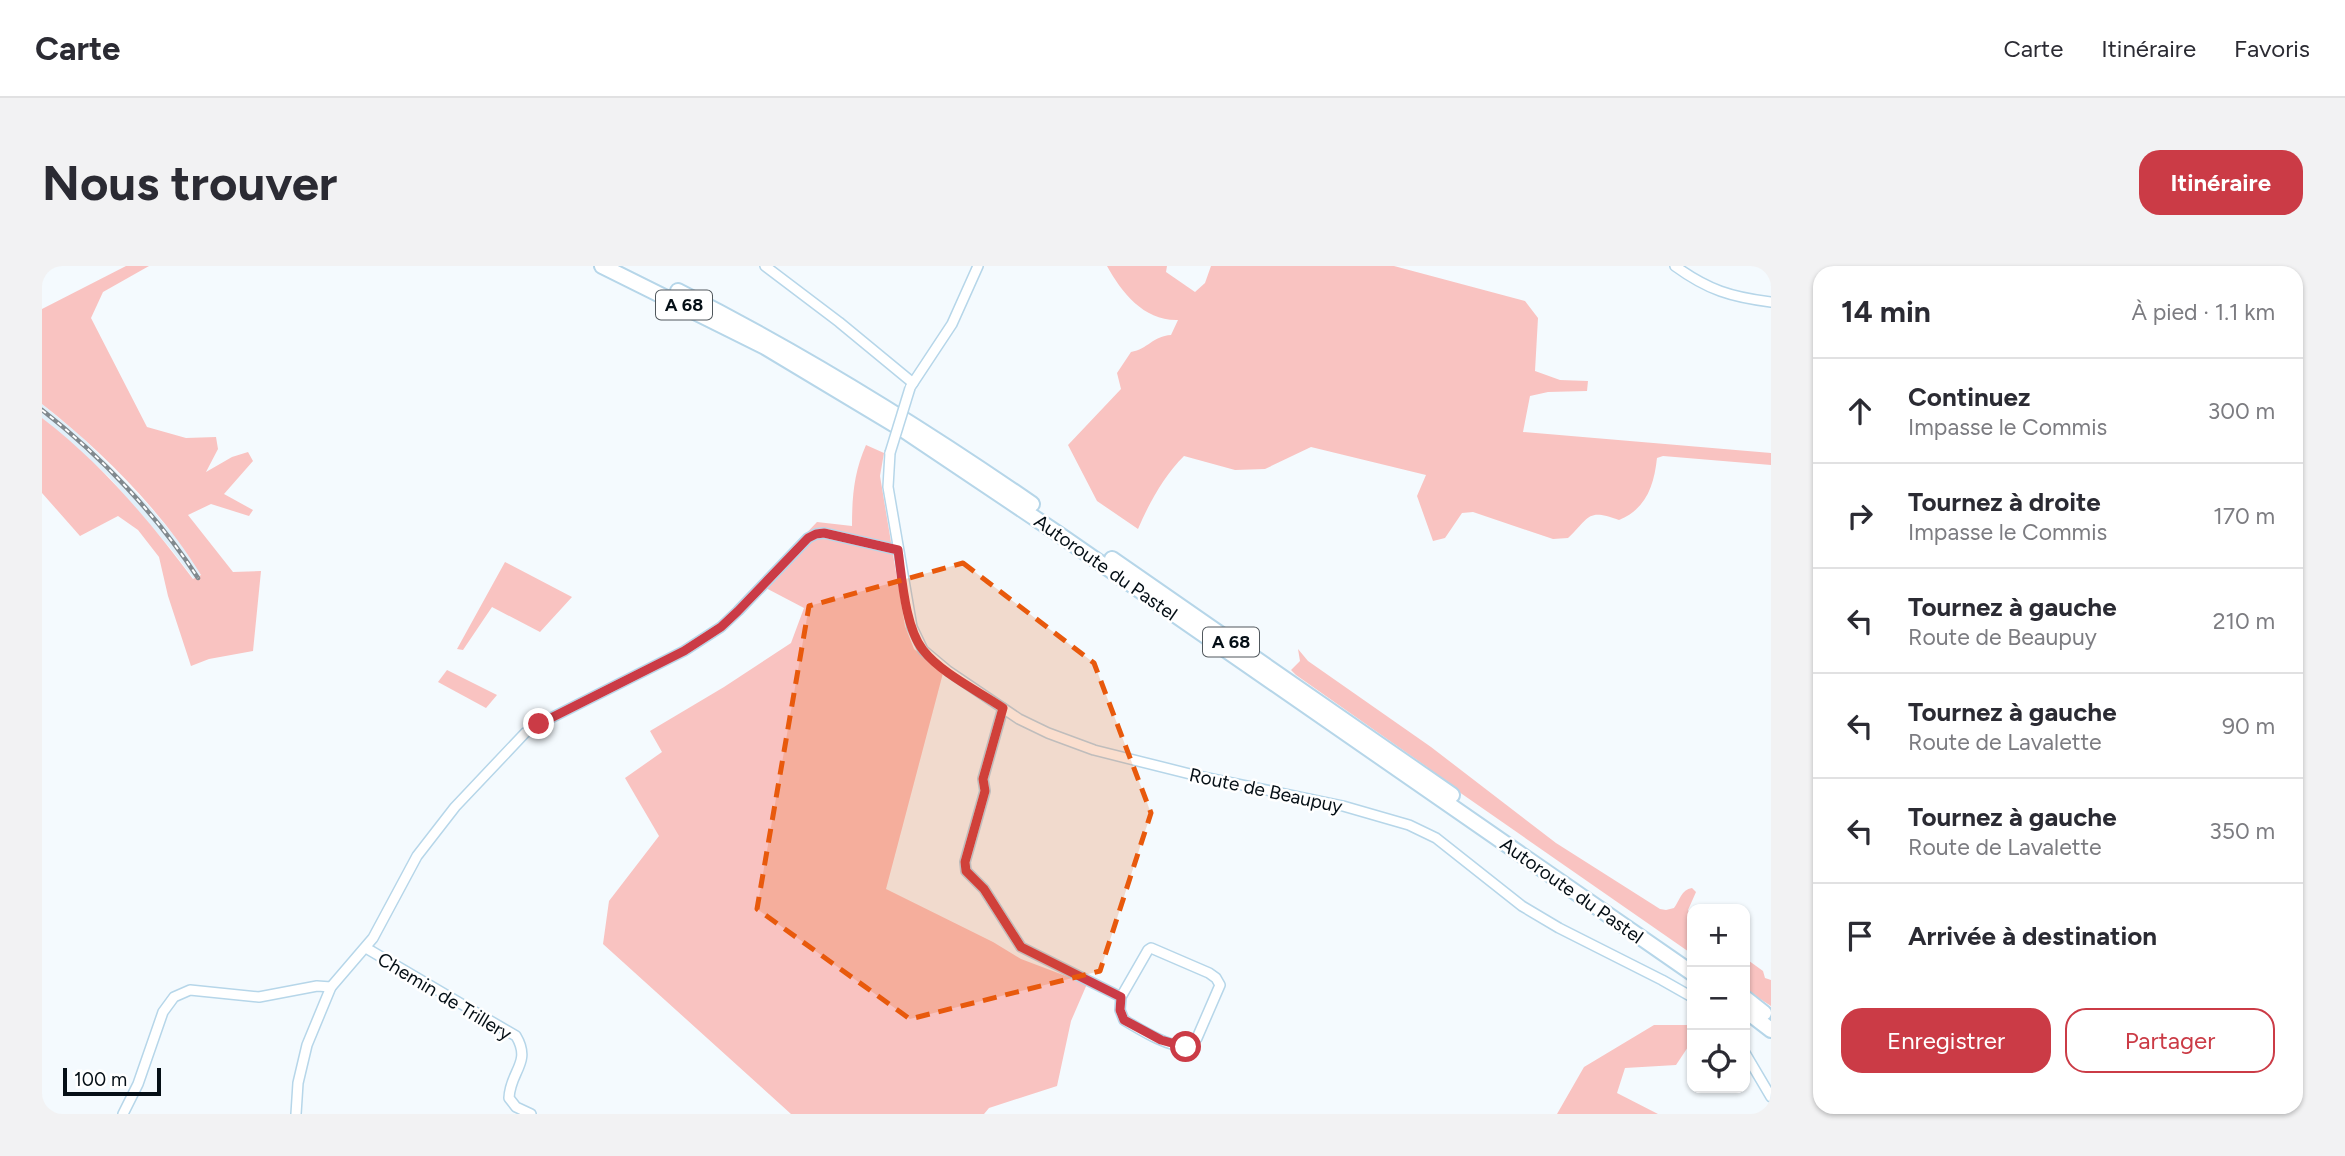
<!DOCTYPE html>
<html lang="fr">
<head>
<meta charset="utf-8">
<style>
  body { margin:0; font-family:Figtree,sans-serif; background:#f2f2f3; color:#2b2b33 }
  .controls { position:absolute; right:21px; bottom:21px; display:grid; overflow:hidden; border-radius:14px; box-shadow:0 2px 5px #0004 }
  .controls button { width:63px; height:63px; display:grid; place-items:center; padding:0; border:0; border-bottom:2px solid #e1e1e2; background:#fff; color:#2b2b33; font:35px sans-serif }
  .scale { position:absolute; left:21px; bottom:18px; width:98px; box-sizing:border-box; padding-left:7px; border:4px solid #050f16; border-top:0; font-size:19px; line-height:24px; white-space:nowrap; color:#050f16; -webkit-text-stroke:5px #fff; paint-order:stroke }
  .stop { position:absolute; width:21px; height:21px; margin:-16px; border:5px solid #cb3b46; border-radius:50%; background:#fff }
  .stop.end { background:#cb3b46; border-color:#fff; box-shadow:0 2px 7px #0008 }
  .list { margin:0; padding:0; list-style:none }
  h2 { display:flex; justify-content:space-between; align-items:center; height:91px; margin:0; padding:0 28px; font-size:30px }
  h2 small { font-size:23px; font-weight:400; color:#7c7c81 }
  .list li { display:grid; grid-template-columns:46px 1fr auto; gap:21px; align-items:center; box-sizing:border-box; height:105px; padding:0 28px; border-top:2px solid #e1e1e2 }
  .list b { display:block; font-size:26px; white-space:nowrap }
  .list p { margin:0; font-size:23px; white-space:nowrap; color:#7c7c81 }
  .list em { font-size:23px; font-style:normal; color:#7c7c81 }
  .actions { display:flex; gap:14px; padding:21px 28px }
  .actions a { flex:1; padding:16px 0; border:2px solid #cb3b46; border-radius:21px; text-align:center; font-size:24px; color:#cb3b46 }
  .actions .main { background:#cb3b46; color:#fff }
  .icon { flex:none; width:38px; height:38px; fill:none; stroke:currentColor; stroke-width:2; stroke-linecap:round; stroke-linejoin:round }
  .map { position:relative; flex:none; width:1729px; height:848px; overflow:hidden; border-radius:21px }
  header { display:flex; align-items:center; gap:42px; box-sizing:border-box; height:98px; padding:0 35px; background:#fff; border-bottom:2px solid #e1e1e2 }
  header strong { font-size:33px }
  nav { display:flex; gap:38px; margin-inline-start:auto; font-size:24px }
  .intro { display:flex; align-items:center; justify-content:space-between; box-sizing:border-box; height:168px; padding:0 42px }
  h1 { margin:0; font-size:49px }
  .button { padding:18px 32px; border-radius:21px; background:#cb3b46; color:#fff; font-size:24px; font-weight:700 }
  main { display:flex; gap:42px; padding:0 42px }
  aside { flex:1; background:#fff; border-radius:21px; box-shadow:0 2px 5px #0004 }
  .map>svg:first-child { display:block }
  .built { fill:#e1f0fa }
  .green { fill:#f9c3c1 }
  .lines { fill:none; stroke-linecap:round; stroke-linejoin:round }
  .minor-casing { stroke:#b6d6e9; stroke-width:12 }
  .highway-casing { stroke:#b6d6e9; stroke-width:18 }
  .minor { stroke:#fff; stroke-width:9 }
  .highway { stroke:#fff; stroke-width:14 }
  .rail-casing { stroke:#81898e; stroke-width:4.5 }
  .rail { stroke:#fff; stroke-width:2; stroke-dasharray:5; stroke-linecap:butt }
  .minor-bridge-casing { stroke:#b6d6e9; stroke-width:12; stroke-linecap:butt }
  .minor-bridge { stroke:#fff; stroke-width:9 }
  .route { stroke:#cb3b46; stroke-width:9 }
  .marked { fill:#e8590c; fill-opacity:0.2; stroke:#e8590c; stroke-width:5; stroke-dasharray:14 9; stroke-linejoin:round }
  .labels { text-anchor:middle; stroke-width:5; stroke-linejoin:round; paint-order:stroke }
  .shield { fill:#fff; stroke:#50575c; stroke-width:2 }
  .shield-label { font-size:18px; font-weight:bold; fill:#050f16 }
  .street-label { font-size:19px; fill:#050f16; stroke:#fff }
</style>
</head>
<body>
<header>
<strong>Carte</strong>
<nav><a>Carte</a><a>Itinéraire</a><a>Favoris</a></nav>
</header>
<div class="intro"><h1>Nous trouver</h1><a class="button">Itinéraire</a></div>
<main>
<div class="map">
<svg width="1729" height="848" viewBox="0 0 1729 848">
  <rect width="100%" height="100%" fill="#f4fafe"/>
  <path class="built" d="M 0,138 L 40,171 L 107,240 L 135,273 L 159,308 L 152,313 L 129,283 L 67,211 L 0,152 Z"/>
  <g class="green">
    <path d="M 84,0 L 107,0 L 61,26 L 49,52 L 105,161 L 144,172 L 174,171 L 176,183 L 164,206 L 190,191 L 206,186 L 211,195 L 182,228 L 211,244 L 207,250 L 169,238 L 146,249 L 191,306 L 219,305 L 211,385 L 167,393 L 149,400 L 126,330 L 117,291 L 96,264 L 76,250 L 38,270 L 0,227 L 0,152 C 59,197 107,254 151,313 L 159,309 C 120,245 59,184 0,138 L 0,43 Z"/>
    <path d="M 1065,0 L 1125,0 L 1124,6 L 1153,26 L 1163,17 L 1169,0 L 1352,0 L 1483,35 L 1496,52 L 1493,105 L 1518,114 L 1546,115 L 1545,125 L 1506,126 L 1488,130 L 1481,166 L 1729,187 L 1729,199 L 1621,190 L 1615,192 C 1612,220 1604,243 1577,254 C 1545,242 1548,251 1526,272 L 1511,273 L 1431,246 L 1420,247 L 1403,272 L 1391,275 L 1375,230 L 1384,209 L 1269,181 L 1223,203 L 1193,204 L 1142,190 C 1122,210 1107,237 1096,263 L 1055,235 L 1026,179 L 1079,123 L 1075,107 L 1089,86 C 1106,83 1111,70 1129,69 L 1136,54 C 1102,55 1080,27 1065,0 Z"/>
    <path d="M 824,179 L 842,187 L 838,210 L 863,360 L 872,383 L 901,407 L 844,623 L 951,676 L 979,693 L 1045,718 L 1029,755 L 1015,820 L 947,842 L 942,848 L 749,848 L 561,678 L 567,635 L 617,570 L 583,512 L 620,486 L 608,465 L 682,421 L 749,377 L 762,342 L 716,318 L 775,256 L 810,260 C 810,231 812,206 824,179 Z"/>
    <path d="M 463,296 L 530,331 L 498,366 L 450,341 L 421,384 L 415,383 Z"/>
    <path d="M 1256,383 L 1266,395 L 1389,481 L 1514,577 L 1618,643 L 1624,644 L 1632,642 C 1638,634 1639,624 1650,622 L 1654,626 L 1646,644 L 1650,653 L 1650,688 L 1397,512 L 1385,501 L 1254,409 L 1249,404 L 1258,395 Z"/>
    <path d="M 405,404 L 455,429 L 444,442 L 396,416 Z"/>
    <path d="M 1703,692 L 1721,705 L 1723,712 L 1729,714 L 1729,740 L 1703,723 Z"/>
    <path d="M 1612,759 L 1650,759 L 1650,775 L 1634,799 L 1583,802 L 1575,827 L 1616,848 L 1515,848 L 1542,801 Z"/>
  </g>
  <g class="lines">
    <g class="minor-casing">
      <g id="minor">
        <path d="M 723,0 L 797,56 L 871,117"/>
        <path d="M 1633,0 C 1666,24 1689,31 1729,36"/>
        <path d="M 869,120 L 910,58 L 936,0"/>
        <path d="M 848,187 L 846,221 L 870,361 L 881,384 L 906,405 L 977,453 L 1006,467 L 1052,484 L 1152,509 L 1301,540 L 1367,559 L 1394,572 L 1480,640 L 1517,662 L 1620,714 L 1650,731"/>
        <path d="M 961,442 L 941,513 L 943,525 L 923,596 L 924,605 L 942,623 L 979,681 L 1079,731 L 1078,744 L 1082,754 C 1101,765 1122,779 1144,781 L 1155,772 L 1178,719 L 1174,712 L 1167,707 L 1109,682 L 1106,684 L 1079,731"/>
        <path d="M 324,682 L 474,770 C 490,797 468,805 467,832 L 474,841 L 489,848"/>
        <path d="M 1703,787 L 1729,831"/>
        <path d="M 81,848 L 96,818 L 121,746 L 132,731 L 148,724 L 217,731 L 275,720 L 289,721"/>
        <path d="M 254,848 L 256,817 L 265,779 L 289,721 L 331,672 L 375,590 L 413,541 L 483,467 L 497,458 L 642,385 L 679,361 L 696,345 L 766,272 L 774,268 L 782,267 L 856,284"/>
      </g>
    </g>
    <g class="highway-casing">
      <g id="highway">
        <path d="M 560,0 L 723,81 L 863,165 L 1015,267 L 1650,707"/>
        <path d="M 636,25 C 759,87 877,160 990,238"/>
        <path d="M 1070,293 L 1410,529"/>
        <path d="M 1703,732 L 1722,747"/>
        <path d="M 1703,744 L 1729,764"/>
      </g>
    </g>
    <use href="#minor" class="minor"/>
    <use href="#highway" class="highway"/>
    <g class="rail-casing">
      <path id="rail" d="M 0,144 C 59,190 115,249 156,312"/>
    </g>
    <use href="#rail" class="rail"/>
    <g class="minor-bridge-casing">
      <path id="minor-bridge" d="M 848,187 L 868,122"/>
    </g>
    <use href="#minor-bridge" class="minor-bridge"/>
  </g>
  <g class="lines">
    <path class="route" d="M 497,458 L 642,385 L 679,361 L 696,345 L 766,272 L 774,268 L 782,267 L 856,284 C 860,312 863,361 881,384 C 899,407 936,425 961,442 L 941,513 L 943,525 L 923,596 L 924,605 L 942,623 L 979,681 L 1079,731 L 1078,744 L 1082,754 L 1119,774 L 1144,781"/>
  </g>
  <path class="marked" d="M 921,297 L 1052,397 L 1109,547 L 1058,705 L 868,753 L 715,643 L 767,340 Z"/>
  <g class="labels">
    <g class="shield">
      <rect x="614" y="24.5" width="56" height="29" rx="5"/>
      <rect x="1161" y="361.5" width="56" height="29" rx="5"/>
    </g>
    <g class="shield-label">
      <text x="642" y="45">A 68</text>
      <text x="1189" y="382">A 68</text>
    </g>
    <g class="street-label">
      <text transform="translate(1064 301) rotate(35)" y="7">Autoroute du Pastel</text>
      <text transform="translate(1224 524) rotate(12)" y="7">Route de Beaupuy</text>
      <text transform="translate(1530 624) rotate(35)" y="7">Autoroute du Pastel</text>
      <text transform="translate(403 730) rotate(31)" y="7">Chemin de Trillery</text>
    </g>
  </g>
</svg>
<div class="controls">
<button>+</button>
<button>−</button>
<button><svg class="icon" aria-label="locate" viewBox="0 0 24 24"><circle cx="12" cy="12" r="6"/><path d="M12 2v4M12 18v4M2 12h4M18 12h4"/></svg></button>
</div>
<div class="scale">100 m</div>
<div class="stop" style="left:1144px;top:781px"></div>
<div class="stop end" style="left:497px;top:458px"></div>
</div>
<aside>
<h2>14 min<small>À pied · 1.1 km</small></h2>
<ul class="list">
<li><svg class="icon" aria-label="ahead" viewBox="0 0 24 24"><path d="M12 20V5M6 11l6-6 6 6"/></svg><div><b>Continuez</b><p>Impasse le Commis</p></div><em>300 m</em></li>
<li><svg class="icon" aria-label="right" viewBox="0 0 24 24"><path d="M7 20v-9h11M14 6l5 5-5 5"/></svg><div><b>Tournez à droite</b><p>Impasse le Commis</p></div><em>170 m</em></li>
<li><svg class="icon" aria-label="left" viewBox="0 0 24 24"><path d="M17 20v-9H6M10 6l-5 5 5 5"/></svg><div><b>Tournez à gauche</b><p>Route de Beaupuy</p></div><em>210 m</em></li>
<li><svg class="icon" aria-label="left" viewBox="0 0 24 24"><path d="M17 20v-9H6M10 6l-5 5 5 5"/></svg><div><b>Tournez à gauche</b><p>Route de Lavalette</p></div><em>90 m</em></li>
<li><svg class="icon" aria-label="left" viewBox="0 0 24 24"><path d="M17 20v-9H6M10 6l-5 5 5 5"/></svg><div><b>Tournez à gauche</b><p>Route de Lavalette</p></div><em>350 m</em></li>
<li><svg class="icon" aria-label="arrive" viewBox="0 0 24 24"><path d="M6 21V4h12l-3 4 3 4H6"/></svg><div><b>Arrivée à destination</b></div></li>
</ul>
<div class="actions"><a class="main">Enregistrer</a><a>Partager</a></div>
</aside>
</main>
</body>
</html>
